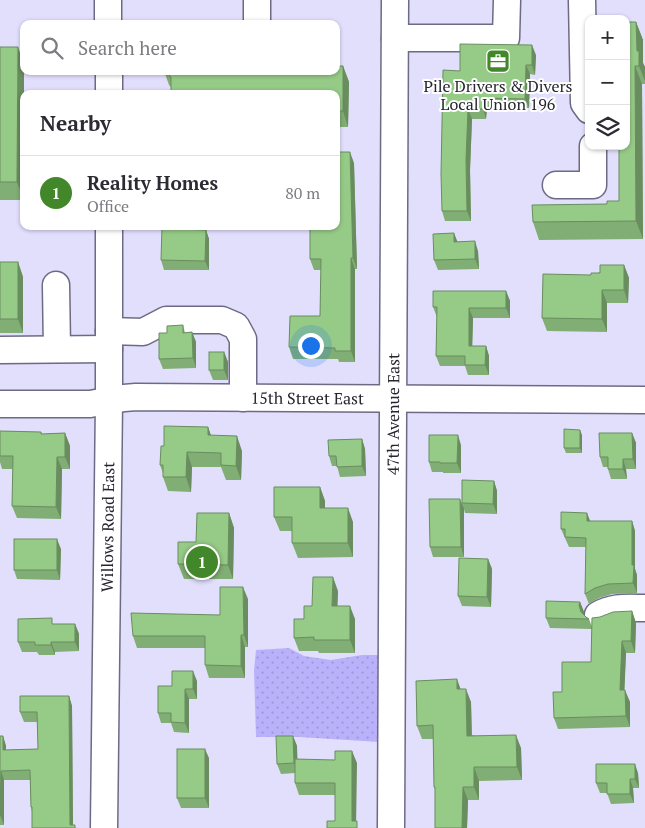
<!DOCTYPE html>
<html lang="en">
<head>
<meta charset="utf-8">
<style>
  body { margin:0; font-family:"PT Serif",serif; background:#f2f2f3; color:#2b2b33 }
  .controls { position:absolute; right:15px; top:15px; display:grid; overflow:hidden; border-radius:10px; box-shadow:0 1px 4px #0004 }
  .controls button { width:45px; height:45px; display:grid; place-items:center; padding:0; border:0; border-bottom:1px solid #e1e1e2; background:#fff; color:#2b2b33; font:25px sans-serif }
  .you { position:absolute; left:310px; top:345px; width:18px; height:18px; margin:-12px; border:4px solid #fff; border-radius:50%; background:#1a73e8; box-shadow:0 0 0 8px #1a73e833 }
  .badge { display:grid; place-items:center; width:32px; height:32px; border-radius:50%; background:#43872b; color:#fff; font-size:16px; font-weight:700 }
  .pin { position:absolute; translate:-50% -50%; border:2px solid #fff; box-shadow:0 1px 5px #0006 }
  .list { margin:0; padding:0; list-style:none }
  h2 { display:flex; justify-content:space-between; align-items:center; height:65px; margin:0; padding:0 20px; font-size:21px }
  h2 small { font-size:16px; font-weight:400; color:#7c7c81 }
  .list li { display:grid; grid-template-columns:32px 1fr auto; gap:15px; align-items:center; box-sizing:border-box; height:75px; padding:0 20px; border-top:1px solid #e1e1e2 }
  .list b { display:block; font-size:19px; white-space:nowrap }
  .list p { margin:0; font-size:16px; white-space:nowrap; color:#7c7c81 }
  .list em { font-size:16px; font-style:normal; color:#7c7c81 }
  .icon { flex:none; width:28px; height:28px; fill:none; stroke:currentColor; stroke-width:2; stroke-linecap:round; stroke-linejoin:round }
  .map { position:relative; flex:none; width:645px; height:828px; overflow:hidden }
  .search { position:absolute; background:#fff; box-shadow:0 1px 4px #0004; left:20px; top:20px; width:320px; height:55px; display:flex; align-items:center; gap:12px; box-sizing:border-box; padding:0 18px; border-radius:10px; color:#7c7c81; font-size:19px }
  .panel { position:absolute; background:#fff; box-shadow:0 1px 4px #0004; left:20px; top:90px; width:320px; height:140px; border-radius:10px }
  .map>svg:first-child { display:block }
  .grass { fill:url(#grass-dots) }
  .lines { fill:none; stroke-linecap:round; stroke-linejoin:round }
  .minor-casing { stroke:#6d6a84; stroke-width:29 }
  .minor { stroke:#fff; stroke-width:26 }
  .wall { fill:#81ae74 }
  .shaded-wall { fill:#698d5e }
  .building { fill:#96ca87; stroke:#698d5e }
  .labels { text-anchor:middle; stroke-width:4; stroke-linejoin:round; paint-order:stroke }
  .poi-label { font-size:16px; fill:#262530; stroke:#fff }
  .street-label { font-size:16px; fill:#262530; stroke:#fff }
</style>
</head>
<body>
<div class="map">
<svg width="645" height="828" viewBox="0 0 645 828">
  <defs>
    <pattern id="grass-dots" width="8" height="8" patternUnits="userSpaceOnUse" patternTransform="scale(1.25)"><rect width="8" height="8" fill="#b9b1fa"/><path d="M2 2h.1M6 6h.1" fill="none" stroke="#9f98d7" stroke-width="1.8" stroke-linecap="round"/></pattern>
  </defs>
  <rect width="100%" height="100%" fill="#e2dffd"/>
  <path class="grass" d="M 289,648 L 304,656 L 331,660 L 362,655 L 384,655 L 379,742 L 299,737 L 256,737 L 254,670 L 256,650 Z"/>
  <g class="lines">
    <g class="minor-casing">
      <g id="minor">
        <path d="M 108,0 L 108,24"/>
        <path d="M 582,0 L 584,103 L 589,110"/>
        <path d="M 257,24 L 257,0"/>
        <path d="M 395,38 L 506,38 L 507,0"/>
        <path d="M 109,71 L 109,94"/>
        <path d="M 556,185 L 593,185 L 593,146"/>
        <path d="M 56,285 L 57,349"/>
        <path d="M 109,331 L 143,332 L 166,320 L 222,320 L 236,326 L 243,339 L 243,398"/>
        <path d="M 0,350 L 109,349"/>
        <path id="s1" d="M 0,404 L 90,404 L 124,398 L 136,397 L 645,400"/>
        <path d="M 598,615 C 613,606 628,608 645,608"/>
        <path id="s2" d="M 104,828 L 109,401 L 109,226"/>
        <path id="s3" d="M 391,828 L 395,0"/>
      </g>
    </g>
    <use href="#minor" class="minor"/>
  </g>
  <g class="wall">
    <path d="M 636,22 L 643,40 L 643,63 L 645,67 L 645,84 L 642,84 L 643,239 L 539,240 L 533,222 L 619,201 Z"/>
    <path d="M 0,47 L 24,71 L 24,200 L 0,200 Z"/>
    <path d="M 536,55 L 535,75 L 530,74 L 529,108 L 487,108 L 486,119 L 472,119 L 470,170 L 471,221 L 445,221 L 442,211 L 460,71 Z"/>
    <path d="M 343,66 L 349,82 L 348,127 L 336,127 L 336,94 L 171,87 L 169,85 L 164,71 L 336,71 Z"/>
    <path d="M 354,163 L 357,269 L 355,269 L 355,362 L 339,362 L 338,359 L 293,359 L 289,347 L 320,316 L 321,270 L 314,270 L 310,259 Z"/>
    <path d="M 185,229 L 206,230 L 209,239 L 209,270 L 164,270 L 161,260 Z"/>
    <path d="M 457,242 L 478,251 L 479,269 L 438,270 L 434,260 Z"/>
    <path d="M 0,262 L 18,262 L 23,277 L 23,333 L 0,333 Z"/>
    <path d="M 624,265 L 629,278 L 628,303 L 607,303 L 607,332 L 547,331 L 542,318 L 591,275 Z"/>
    <path d="M 506,291 L 510,301 L 510,318 L 473,318 L 472,346 L 486,346 L 489,356 L 489,375 L 468,375 L 465,366 L 440,366 L 436,356 L 437,317 L 433,307 Z"/>
    <path d="M 183,325 L 185,333 L 192,332 L 196,342 L 196,368 L 163,369 L 159,359 L 167,333 Z"/>
    <path d="M 224,352 L 228,362 L 228,380 L 213,380 L 209,370 Z"/>
    <path d="M 208,427 L 211,436 L 242,451 L 241,480 L 226,480 L 221,467 L 192,467 L 191,492 L 168,491 L 163,477 L 163,473 L 160,465 L 164,446 Z"/>
    <path d="M 0,431 L 41,432 L 42,434 L 65,433 L 70,446 L 70,469 L 62,469 L 61,519 L 17,518 L 12,506 L 13,469 L 2,469 L 0,462 Z"/>
    <path d="M 632,433 L 636,443 L 636,469 L 626,469 L 627,479 L 611,479 L 608,469 L 608,467 L 603,467 L 600,457 Z"/>
    <path d="M 582,435 L 582,453 L 566,453 L 564,448 Z"/>
    <path d="M 362,439 L 365,449 L 366,476 L 340,477 L 337,466 L 332,466 L 329,456 Z"/>
    <path d="M 461,445 L 461,473 L 443,473 L 443,472 L 432,472 L 429,462 Z"/>
    <path d="M 494,481 L 497,491 L 497,514 L 465,513 L 464,509 L 464,557 L 433,557 L 430,547 L 462,503 Z"/>
    <path d="M 320,487 L 325,501 L 325,508 L 353,522 L 353,557 L 298,558 L 292,543 L 292,531 L 280,531 L 274,517 Z"/>
    <path d="M 229,513 L 234,528 L 233,579 L 184,579 L 178,564 Z"/>
    <path d="M 590,521 L 632,521 L 635,531 L 635,569 L 637,575 L 637,593 L 612,594 L 599,598 L 589,604 L 585,594 L 586,547 L 569,547 L 561,529 Z"/>
    <path d="M 61,549 L 60,580 L 17,579 L 14,570 Z"/>
    <path d="M 488,559 L 492,569 L 491,607 L 462,606 L 458,596 Z"/>
    <path d="M 338,591 L 337,606 L 355,619 L 355,653 L 319,653 L 318,651 L 299,651 L 294,638 L 304,619 Z"/>
    <path d="M 248,599 L 248,647 L 245,647 L 245,678 L 209,678 L 205,665 L 205,648 L 137,648 L 133,636 L 220,615 Z"/>
    <path d="M 580,602 L 584,612 L 583,614 L 586,617 L 589,619 L 592,627 L 632,611 L 636,623 L 635,653 L 626,653 L 624,690 L 630,702 L 630,727 L 558,729 L 554,718 L 562,692 L 591,662 L 592,629 L 550,628 L 546,618 Z"/>
    <path d="M 54,624 L 75,624 L 79,634 L 79,651 L 55,652 L 55,655 L 39,655 L 37,652 L 22,652 L 18,642 Z"/>
    <path d="M 197,681 L 197,699 L 189,699 L 189,733 L 174,732 L 171,723 L 161,723 L 158,713 L 172,686 Z"/>
    <path d="M 460,689 L 471,702 L 472,735 L 521,748 L 522,780 L 479,781 L 479,800 L 468,800 L 467,828 L 435,828 L 435,790 L 434,787 L 433,739 L 422,739 L 417,726 Z"/>
    <path d="M 69,696 L 72,706 L 73,825 L 76,828 L 32,812 L 31,807 L 30,780 L 4,780 L 4,825 L 0,825 L 0,736 L 3,736 L 6,746 L 6,750 L 38,749 L 37,722 L 24,722 L 20,712 Z"/>
    <path d="M 293,736 L 297,746 L 297,759 L 357,763 L 335,795 L 299,795 L 295,783 L 295,773 L 281,774 L 277,764 Z"/>
    <path d="M 209,758 L 209,808 L 181,808 L 177,798 Z"/>
    <path d="M 638,773 L 639,788 L 633,788 L 634,803 L 611,804 L 607,793 L 600,793 L 596,783 Z"/>
  </g>
  <g class="shaded-wall">
    <path d="M 636,22 L 643,40 L 643,63 L 645,67 L 645,81 L 639,66 L 637,51 Z"/>
    <path d="M 532,45 L 536,55 L 535,75 L 532,65 Z"/>
    <path d="M 18,47 L 24,64 L 24,200 L 17,182 Z"/>
    <path d="M 526,65 L 530,74 L 529,108 L 525,99 Z"/>
    <path d="M 343,66 L 349,82 L 348,127 L 343,111 Z"/>
    <path d="M 635,66 L 642,84 L 643,239 L 636,221 Z"/>
    <path d="M 483,98 L 487,108 L 486,119 L 483,109 Z"/>
    <path d="M 468,109 L 472,119 L 470,170 L 471,221 L 467,211 L 466,160 Z"/>
    <path d="M 350,152 L 354,163 L 357,269 L 353,258 Z"/>
    <path d="M 182,226 L 185,226 L 185,239 L 182,229 Z"/>
    <path d="M 206,230 L 209,239 L 209,270 L 205,261 Z"/>
    <path d="M 454,233 L 458,243 L 454,242 Z"/>
    <path d="M 475,241 L 478,251 L 479,269 L 475,259 Z"/>
    <path d="M 351,258 L 355,269 L 355,362 L 351,351 Z"/>
    <path d="M 18,262 L 23,277 L 23,333 L 18,319 Z"/>
    <path d="M 624,265 L 629,278 L 628,303 L 624,290 Z"/>
    <path d="M 602,290 L 607,303 L 607,332 L 602,319 Z"/>
    <path d="M 506,291 L 510,301 L 510,318 L 506,308 Z"/>
    <path d="M 469,308 L 473,318 L 472,356 L 469,346 Z"/>
    <path d="M 192,332 L 196,342 L 196,368 L 193,358 Z"/>
    <path d="M 486,346 L 489,356 L 489,375 L 485,365 Z"/>
    <path d="M 224,352 L 228,362 L 228,380 L 224,370 Z"/>
    <path d="M 208,427 L 213,441 L 208,435 Z"/>
    <path d="M 580,430 L 582,435 L 582,453 L 580,448 Z"/>
    <path d="M 65,433 L 70,446 L 70,469 L 65,457 Z"/>
    <path d="M 632,433 L 636,443 L 636,469 L 633,459 Z"/>
    <path d="M 458,435 L 461,445 L 461,473 L 457,463 Z"/>
    <path d="M 237,436 L 242,451 L 241,480 L 236,466 Z"/>
    <path d="M 362,439 L 365,449 L 366,476 L 362,466 Z"/>
    <path d="M 187,452 L 192,467 L 191,492 L 186,477 Z"/>
    <path d="M 57,457 L 62,469 L 61,519 L 56,507 Z"/>
    <path d="M 623,459 L 626,469 L 627,479 L 623,469 Z"/>
    <path d="M 494,481 L 497,491 L 497,514 L 493,504 Z"/>
    <path d="M 320,487 L 325,501 L 325,522 L 320,508 Z"/>
    <path d="M 460,499 L 464,509 L 464,557 L 461,547 Z"/>
    <path d="M 348,508 L 353,522 L 353,557 L 348,543 Z"/>
    <path d="M 229,513 L 234,528 L 233,579 L 228,565 Z"/>
    <path d="M 587,513 L 591,523 L 587,521 Z"/>
    <path d="M 632,521 L 635,531 L 635,569 L 637,575 L 637,593 L 633,583 L 632,565 Z"/>
    <path d="M 57,539 L 61,549 L 60,580 L 57,570 Z"/>
    <path d="M 488,559 L 492,569 L 491,607 L 487,597 Z"/>
    <path d="M 333,577 L 338,591 L 337,619 L 332,606 Z"/>
    <path d="M 243,587 L 248,599 L 248,647 L 244,635 Z"/>
    <path d="M 580,602 L 584,612 L 584,619 L 579,605 Z"/>
    <path d="M 350,606 L 355,619 L 355,653 L 350,640 Z"/>
    <path d="M 632,611 L 636,623 L 635,653 L 631,641 Z"/>
    <path d="M 75,624 L 79,634 L 79,651 L 75,642 Z"/>
    <path d="M 241,635 L 245,647 L 245,678 L 241,666 Z"/>
    <path d="M 622,641 L 626,653 L 624,702 L 620,690 Z"/>
    <path d="M 51,642 L 55,652 L 55,655 L 51,645 Z"/>
    <path d="M 193,671 L 197,681 L 197,699 L 193,689 Z"/>
    <path d="M 457,679 L 462,693 L 457,689 Z"/>
    <path d="M 185,689 L 189,699 L 189,733 L 185,723 Z"/>
    <path d="M 466,689 L 471,702 L 472,749 L 467,736 Z"/>
    <path d="M 625,690 L 630,702 L 630,727 L 626,716 Z"/>
    <path d="M 69,696 L 72,706 L 73,828 L 70,825 Z"/>
    <path d="M 516,735 L 521,748 L 522,780 L 517,767 Z"/>
    <path d="M 3,736 L 6,746 L 6,760 L 3,750 Z"/>
    <path d="M 293,736 L 297,746 L 298,773 L 294,763 Z"/>
    <path d="M 205,749 L 209,758 L 209,808 L 205,798 Z"/>
    <path d="M 352,751 L 357,763 L 356,828 L 352,821 Z"/>
    <path d="M 635,764 L 638,773 L 639,788 L 635,779 Z"/>
    <path d="M 474,767 L 479,781 L 479,800 L 474,787 Z"/>
    <path d="M 1,771 L 4,780 L 4,825 L 0,815 Z"/>
    <path d="M 630,779 L 633,788 L 634,803 L 630,794 Z"/>
    <path d="M 463,787 L 468,800 L 467,828 L 462,828 Z"/>
  </g>
  <g class="building">
    <path d="M 626,22 L 636,22 L 637,51 L 639,51 L 639,66 L 635,66 L 636,221 L 533,222 L 532,205 L 607,204 L 607,201 L 619,201 L 619,146 L 626,146 Z"/>
    <path d="M 460,44 L 532,45 L 532,65 L 526,65 L 525,99 L 483,98 L 483,109 L 468,109 L 466,160 L 467,211 L 442,211 L 441,174 L 443,70 L 460,71 Z"/>
    <path d="M 0,47 L 18,47 L 17,182 L 0,182 Z"/>
    <path d="M 336,66 L 343,66 L 343,111 L 336,111 L 336,94 L 171,94 L 171,77 L 165,71 L 336,71 Z"/>
    <path d="M 336,152 L 350,152 L 353,258 L 351,258 L 351,351 L 335,351 L 335,348 L 289,347 L 290,316 L 320,316 L 321,259 L 310,259 L 310,226 L 336,226 Z"/>
    <path d="M 162,226 L 182,226 L 182,229 L 206,230 L 205,261 L 161,260 Z"/>
    <path d="M 454,233 L 454,242 L 475,241 L 475,259 L 434,260 L 433,234 Z"/>
    <rect x="0" y="262" width="18" height="57"/>
    <path d="M 600,265 L 624,265 L 624,290 L 602,290 L 602,319 L 542,318 L 543,274 L 591,275 L 591,273 L 600,273 Z"/>
    <path d="M 433,291 L 506,291 L 506,308 L 469,308 L 469,346 L 486,346 L 485,365 L 465,365 L 465,356 L 436,356 L 437,307 L 433,307 Z"/>
    <path d="M 183,325 L 183,333 L 192,332 L 193,358 L 159,359 L 159,333 L 167,333 L 167,326 Z"/>
    <rect x="209" y="352" width="15" height="18"/>
    <path d="M 164,426 L 208,427 L 208,435 L 237,436 L 236,466 L 221,465 L 221,453 L 187,452 L 186,477 L 163,477 L 163,465 L 160,465 L 161,446 L 164,446 Z"/>
    <path d="M 564,429 L 580,430 L 580,448 L 564,448 Z"/>
    <path d="M 0,431 L 41,432 L 41,434 L 65,433 L 65,457 L 57,457 L 56,507 L 12,506 L 13,456 L 0,456 Z"/>
    <path d="M 599,433 L 632,433 L 633,459 L 623,459 L 623,469 L 608,469 L 608,457 L 600,457 Z"/>
    <path d="M 429,435 L 458,435 L 457,463 L 440,463 L 440,462 L 429,462 Z"/>
    <path d="M 362,439 L 362,466 L 337,467 L 336,456 L 329,456 L 328,440 Z"/>
    <path d="M 462,480 L 494,481 L 493,504 L 462,503 Z"/>
    <path d="M 274,487 L 320,487 L 320,508 L 348,508 L 348,543 L 292,543 L 292,517 L 274,517 Z"/>
    <path d="M 429,499 L 460,499 L 461,547 L 430,547 Z"/>
    <path d="M 561,512 L 587,513 L 587,521 L 632,521 L 632,565 L 634,565 L 633,583 L 608,584 L 595,588 L 585,594 L 586,538 L 565,537 L 565,529 L 561,529 Z"/>
    <path d="M 197,513 L 229,513 L 228,565 L 178,564 L 178,542 L 196,542 Z"/>
    <rect x="14" y="539" width="43" height="31"/>
    <path d="M 459,558 L 488,559 L 487,597 L 458,596 Z"/>
    <path d="M 313,577 L 333,577 L 332,606 L 350,606 L 350,640 L 314,640 L 314,637 L 294,638 L 294,619 L 304,619 L 304,606 L 312,606 Z"/>
    <path d="M 220,587 L 243,587 L 244,635 L 241,635 L 241,666 L 205,665 L 205,636 L 133,636 L 131,613 L 220,615 Z"/>
    <path d="M 546,601 L 580,602 L 579,605 L 581,612 L 586,617 L 589,619 L 546,618 Z"/>
    <path d="M 632,611 L 631,641 L 622,641 L 620,690 L 625,690 L 626,716 L 554,718 L 553,692 L 562,692 L 562,662 L 591,662 L 592,618 L 600,617 L 613,612 Z"/>
    <path d="M 52,618 L 52,624 L 75,624 L 75,642 L 51,642 L 51,645 L 35,645 L 35,642 L 18,642 L 18,619 Z"/>
    <path d="M 172,671 L 193,671 L 193,689 L 185,689 L 185,723 L 171,722 L 171,713 L 158,713 L 158,686 L 172,686 Z"/>
    <path d="M 457,679 L 457,689 L 466,689 L 467,736 L 516,735 L 517,767 L 474,767 L 474,787 L 463,787 L 462,828 L 435,828 L 435,787 L 434,787 L 433,725 L 417,726 L 416,681 Z"/>
    <path d="M 20,696 L 69,696 L 70,825 L 75,825 L 75,828 L 32,828 L 32,807 L 31,807 L 30,770 L 1,771 L 0,815 L 0,736 L 3,736 L 3,750 L 38,749 L 37,712 L 20,712 Z"/>
    <path d="M 276,736 L 293,736 L 294,763 L 277,764 Z"/>
    <rect x="177" y="749" width="28" height="49"/>
    <path d="M 335,751 L 352,751 L 352,821 L 357,821 L 357,828 L 327,828 L 327,821 L 335,821 L 335,783 L 295,783 L 295,759 L 335,760 Z"/>
    <path d="M 596,764 L 635,764 L 635,779 L 630,779 L 630,794 L 607,794 L 607,783 L 596,783 Z"/>
  </g>
  <defs>
    <g id="office-square" transform="scale(1.25)"><rect x="-9" y="-9" width="18" height="18" rx="4" fill="#43872b" stroke="#fff"/><path d="M-6-3h4V-5.5h4V-3h4V5H-6ZM-1-4.5V-3h2v-1.5ZM-6 0V1H6V0Z" fill="#fff"/></g>
  </defs>
  <g fill-rule="evenodd">
    <use href="#office-square" x="498" y="61"/>
  </g>
  <g class="labels">
    <g class="poi-label">
      <text x="498" y="92">Pile Drivers &amp; Divers<tspan x="498" dy="18">Local Union 196</tspan></text>
    </g>
    <g class="street-label">
      <text dy="6" stroke="none"><textPath href="#s1" startOffset="308">15th Street East</textPath></text>
      <text dy="6" stroke="none"><textPath href="#s3" startOffset="414">47th Avenue East</textPath></text>
      <text dy="6" stroke="none"><textPath href="#s2" startOffset="301">Willows Road East</textPath></text>
    </g>
  </g>
</svg>
<div class="controls">
<button>+</button>
<button>−</button>
<button><svg class="icon" aria-label="layers" viewBox="0 0 24 24"><path d="M12 4l9 5-9 5-9-5zM3 14l9 5 9-5"/></svg></button>
</div>
<div class="you"></div>
<div class="pin badge" style="left:202px;top:562px">1</div>
<div class="search"><svg class="icon" aria-label="search" viewBox="0 0 24 24"><circle cx="10" cy="10" r="6"/><path d="M15 15l6 6"/></svg>Search here</div>
<section class="panel">
<h2>Nearby<small></small></h2>
<ul class="list">
<li><span class="badge">1</span><div><b>Reality Homes</b><p>Office</p></div><em>80 m</em></li>
</ul>
</section>
</div>
</body>
</html>
